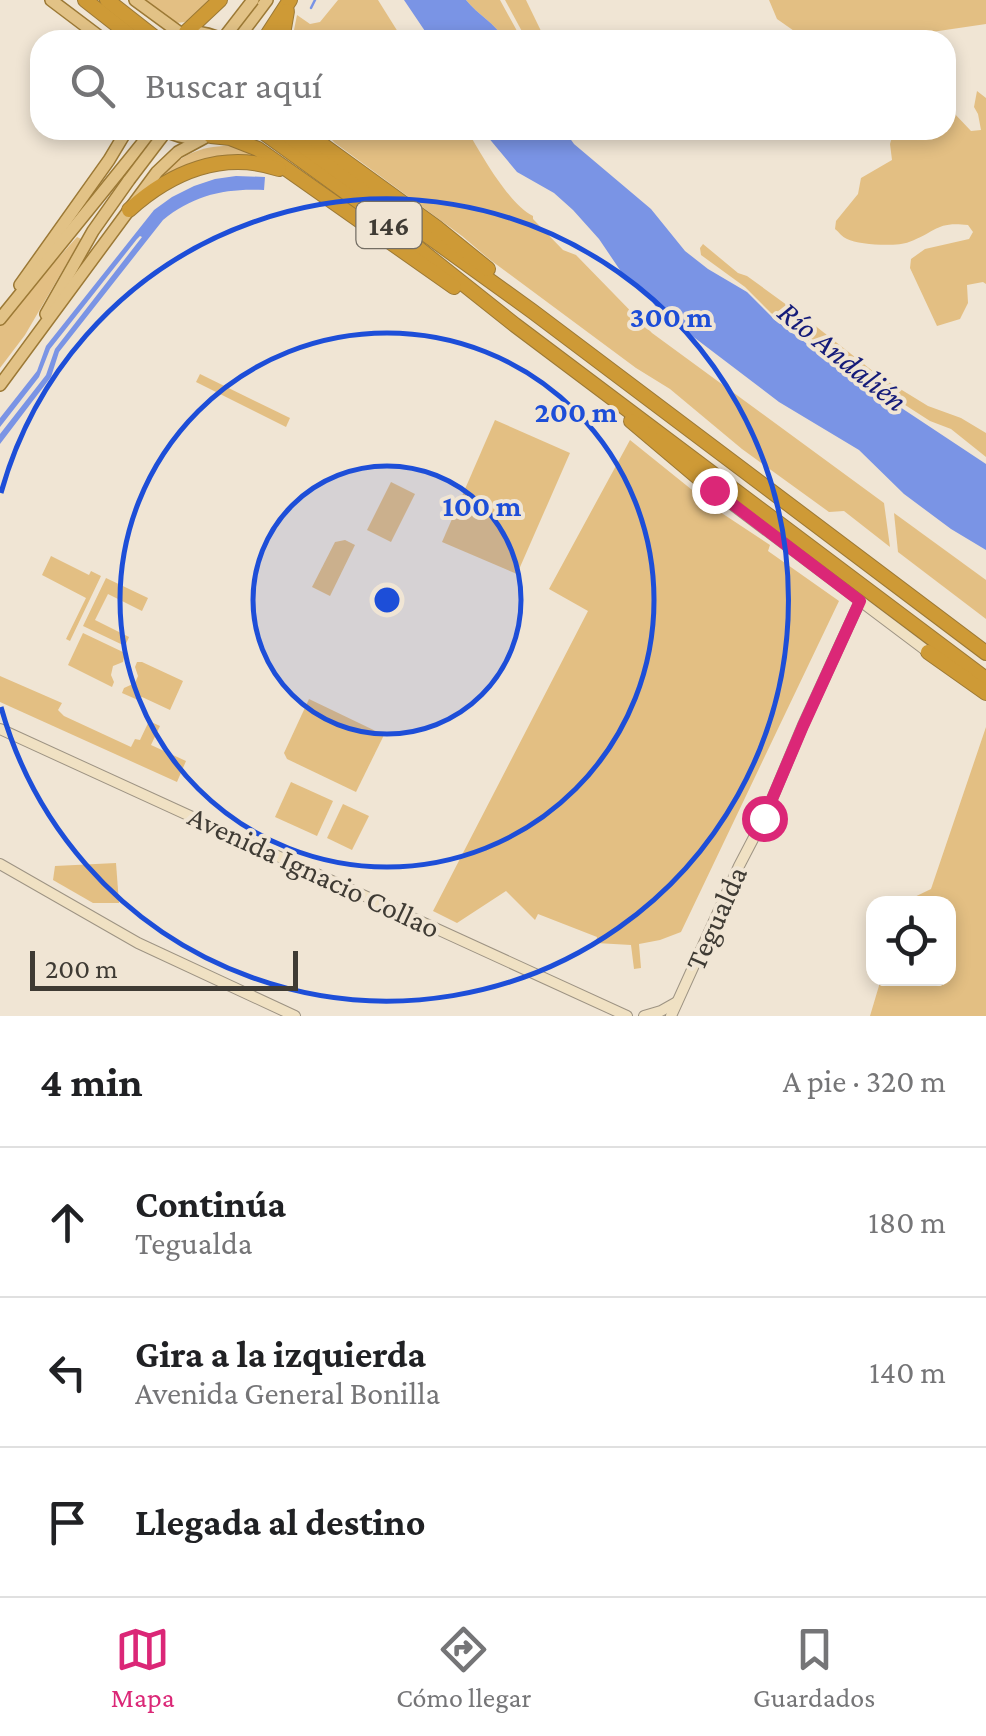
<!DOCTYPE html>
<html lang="es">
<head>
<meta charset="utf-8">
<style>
  body { margin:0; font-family:"Crimson Pro",serif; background:#f6f6f6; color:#202124 }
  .controls { position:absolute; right:30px; bottom:30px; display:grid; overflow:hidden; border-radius:20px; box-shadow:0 5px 15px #0003 }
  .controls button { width:90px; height:90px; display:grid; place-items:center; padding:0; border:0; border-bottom:2px solid #e0e0e0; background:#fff; color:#202124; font:50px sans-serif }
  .scale { position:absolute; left:30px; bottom:25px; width:268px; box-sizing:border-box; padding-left:10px; border:5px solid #3f3b34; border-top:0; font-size:28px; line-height:35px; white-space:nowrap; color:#3f3b34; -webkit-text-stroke:8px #f0e5d4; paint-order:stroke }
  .stop { position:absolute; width:30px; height:30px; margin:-22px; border:8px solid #db2777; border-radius:50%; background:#fff }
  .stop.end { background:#db2777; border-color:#fff; box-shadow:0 2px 10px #0008 }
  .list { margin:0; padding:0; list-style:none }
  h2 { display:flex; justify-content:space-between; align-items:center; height:130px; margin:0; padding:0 40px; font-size:42px }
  h2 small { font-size:32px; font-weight:400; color:#757577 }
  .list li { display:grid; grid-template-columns:65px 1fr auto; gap:30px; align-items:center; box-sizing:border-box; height:150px; padding:0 40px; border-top:2px solid #e0e0e0 }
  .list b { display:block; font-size:38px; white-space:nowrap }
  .list p { margin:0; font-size:32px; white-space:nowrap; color:#757577 }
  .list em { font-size:32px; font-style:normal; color:#757577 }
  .icon { flex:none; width:55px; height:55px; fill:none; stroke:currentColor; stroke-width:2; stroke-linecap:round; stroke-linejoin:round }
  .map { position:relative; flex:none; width:986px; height:1016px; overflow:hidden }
  .search { position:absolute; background:#fff; box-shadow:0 5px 15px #0003; left:30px; right:30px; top:30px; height:110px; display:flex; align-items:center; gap:25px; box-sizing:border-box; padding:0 35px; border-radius:30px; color:#757577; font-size:38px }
  .sheet { height:580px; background:#fff }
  nav { display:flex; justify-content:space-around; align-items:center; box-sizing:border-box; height:140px; border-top:2px solid #e0e0e0; background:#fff; font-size:28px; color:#757577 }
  nav a { display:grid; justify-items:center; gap:5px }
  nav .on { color:#db2777 }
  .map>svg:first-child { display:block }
  .green { fill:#e3bf83 }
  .water { fill:#7a94e5 }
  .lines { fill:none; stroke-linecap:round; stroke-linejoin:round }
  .stream { stroke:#7a94e5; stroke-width:2.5 }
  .secondary-casing { stroke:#9d9383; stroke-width:12 }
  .primary-casing { stroke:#9c7935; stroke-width:14 }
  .highway-casing { stroke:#9c7935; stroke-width:16 }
  .secondary { stroke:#f0e1c3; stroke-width:10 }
  .primary { stroke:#e2c286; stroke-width:11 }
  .highway { stroke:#ce9a36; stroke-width:14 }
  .primary-bridge-casing { stroke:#9c7935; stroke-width:14; stroke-linecap:butt }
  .primary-bridge { stroke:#e2c286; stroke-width:11 }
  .route { stroke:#db2777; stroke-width:12 }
  .ring { fill:none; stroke:#1d4ed8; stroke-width:5 }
  .labels { text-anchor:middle; stroke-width:8; stroke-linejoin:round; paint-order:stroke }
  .shield { fill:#f0e5d4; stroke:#746e64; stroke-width:2.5 }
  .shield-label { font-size:28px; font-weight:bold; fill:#3f3b34 }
  .street-label { font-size:30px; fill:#3f3b34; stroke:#f0e5d4 }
  .water-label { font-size:32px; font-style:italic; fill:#141b79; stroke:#f0e5d4 }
  .centre { fill:#1d4ed8; stroke:#f0e5d4; stroke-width:5 }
  .ring-label { font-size:30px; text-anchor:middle; font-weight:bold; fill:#1d4ed8; stroke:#f0e5d4; stroke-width:8; stroke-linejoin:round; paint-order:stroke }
</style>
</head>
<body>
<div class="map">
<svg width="986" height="1016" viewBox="0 0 986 1016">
  <rect width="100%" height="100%" fill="#f0e5d4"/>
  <g class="green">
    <path d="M 142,0 L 212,0 C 199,12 191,26 172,22 Z"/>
    <path d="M 338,0 L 378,0 L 403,40 L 292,40 L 297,15 L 310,24 L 320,22 Z"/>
    <path d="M 466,0 L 500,0 L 522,40 L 505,40 C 495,23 478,15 466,0 Z"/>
    <path d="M 505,0 L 526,0 L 541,31 L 525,37 Z"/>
    <path d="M 769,0 L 986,0 L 986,24 L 925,33 L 903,40 L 807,40 L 777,19 Z"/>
    <path d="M 977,91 L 986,98 L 986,284 L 983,282 L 967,285 L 968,303 L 960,319 L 937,326 L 910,268 L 911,259 L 925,249 L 969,239 L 973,232 L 968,225 C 936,221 936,232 909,242 C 897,247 859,245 847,239 C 842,237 839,232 835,229 L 836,221 L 858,194 L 861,178 L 892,160 L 890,144 L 894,130 L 946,130 L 946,112 L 953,112 L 971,131 L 981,130 L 978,114 L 974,107 Z"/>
    <path d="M 322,130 L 467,130 C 481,154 508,203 533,216 L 533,219 L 563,250 L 576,255 L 652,333 L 884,503 L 890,547 L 844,511 L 829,512 L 742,449 L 670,389 L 636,368 L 489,259 L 462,236 L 335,143 Z"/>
    <path d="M 233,146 L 261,156 L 260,159 L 160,178 C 180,154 202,145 233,146 Z"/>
    <path d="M 77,237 L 81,239 L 25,335 L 0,368 L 0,323 Z"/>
    <path d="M 703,244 L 738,273 L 747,276 L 813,324 L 879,376 L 928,406 L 961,418 L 986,433 L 986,457 L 951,429 L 930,421 L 832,358 L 771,313 L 745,287 L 701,255 L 700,248 Z"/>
    <path d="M 200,374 L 290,418 L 286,427 L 196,382 Z"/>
    <path d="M 495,420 L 570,453 L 517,574 L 442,542 Z"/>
    <path d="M 630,440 L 717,510 L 770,545 L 768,551 L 839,601 L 681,932 L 660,940 L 639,944 L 641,968 L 634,969 L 631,945 L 596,943 L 597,937 L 538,914 L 535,920 L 506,891 L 457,923 L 433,911 L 588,611 L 549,589 Z"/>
    <path d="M 391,482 L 415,494 L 391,542 L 367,530 Z"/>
    <path d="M 894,513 L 986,580 L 986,619 L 898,552 Z"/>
    <path d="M 345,540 L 355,545 L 330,596 L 312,587 L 335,542 Z"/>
    <path d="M 51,556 L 89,575 L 91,571 L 101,576 L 70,641 L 66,639 L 86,598 L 42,575 Z"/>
    <path d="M 106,578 L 148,598 L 142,611 L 108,594 L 95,620 L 129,637 L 125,646 L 83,626 Z"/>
    <path d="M 83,633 L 125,653 L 123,662 L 113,666 L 111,675 L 114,682 L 112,687 L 68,665 Z"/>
    <path d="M 137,662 L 142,662 L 183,681 L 170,710 L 142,697 L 138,700 L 122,693 L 124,688 L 135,683 L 138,676 L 135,667 Z"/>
    <path d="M 0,676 L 62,703 L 58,710 L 64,716 L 131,747 L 135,739 L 140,740 L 149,721 L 160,726 L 151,745 L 186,761 L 177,782 L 0,702 Z"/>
    <path d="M 309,699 L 384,735 L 356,792 L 287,759 L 284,753 Z"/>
    <path d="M 986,727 L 986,1016 L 870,1016 L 881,979 L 948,978 L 948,904 L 902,903 L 931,889 Z"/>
    <path d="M 291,782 L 333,801 L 317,836 L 275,817 Z"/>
    <path d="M 343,804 L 369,816 L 352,850 L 327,838 Z"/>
    <path d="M 116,863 L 119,903 L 93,903 L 53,880 L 55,866 Z"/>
  </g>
  <g class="water">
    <path d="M 404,0 L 466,0 C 478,15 495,23 505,40 L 431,40 Z"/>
    <path d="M 482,130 L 564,130 L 574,144 L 651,209 L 685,251 L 708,269 L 747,292 L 775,320 L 826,358 L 986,464 L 986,550 L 951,529 L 904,494 L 859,450 L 779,402 L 658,310 L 649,297 L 622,273 L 599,239 L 573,210 L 554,193 L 517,172 Z"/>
    <path d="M 236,176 L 265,177 L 264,190 C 226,188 193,195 163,220 L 59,352 L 51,377 L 0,444 L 0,434 L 46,375 L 55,349 L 142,237 L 140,236 L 137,239 L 50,349 L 39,377 L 0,427 L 0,418 L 37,371 L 46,346 L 154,210 L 172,197 L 194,186 L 215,179 Z"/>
  </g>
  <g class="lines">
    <path class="stream" d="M 311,8 L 315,0"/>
    <g class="secondary-casing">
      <g id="secondary">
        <path d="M 714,491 L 928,652"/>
        <path d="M 0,729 L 627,1016"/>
        <path d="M 0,864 L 138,943 L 295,1016"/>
        <path d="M 644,1016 L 661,1011 L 677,1002"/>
        <path d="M 671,1016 L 739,866 L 764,818 L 803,725 L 860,601"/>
      </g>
    </g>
    <g class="primary-casing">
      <g id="primary">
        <path d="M 51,0 L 104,40"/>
        <path d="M 135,0 L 180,33"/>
        <path d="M 165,40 C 185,29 203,30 223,40"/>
        <path d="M 237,40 L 267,0"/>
        <path d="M 164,130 C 185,141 203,141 224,130"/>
        <path d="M 20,285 L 109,160 L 127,130"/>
        <path d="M 46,314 L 93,231 L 129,180"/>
        <path d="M 0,319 L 153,130"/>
        <path d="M 0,385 L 157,172 L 178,152 L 204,138"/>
      </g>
    </g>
    <g class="highway-casing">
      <g id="highway">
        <path d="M 85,0 L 136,40"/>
        <path d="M 107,0 L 158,40"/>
        <path d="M 186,32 L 220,0"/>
        <path d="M 264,40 L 290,0"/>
        <path d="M 282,40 L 287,11"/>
        <path d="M 260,130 L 369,209 L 515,325 L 986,679"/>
        <path d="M 281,130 L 532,311 L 986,653"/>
        <path d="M 302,130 L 436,227 L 488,269"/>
        <path d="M 211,136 L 230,138 L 258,149 L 454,287"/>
        <path d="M 129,210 C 171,172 223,150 279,169"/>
        <path d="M 631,421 L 714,491"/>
        <path d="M 928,652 L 986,693"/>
      </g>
    </g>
    <use href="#secondary" class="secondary"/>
    <use href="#primary" class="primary"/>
    <use href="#highway" class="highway"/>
    <g class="primary-bridge-casing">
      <g id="primary-bridge">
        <path d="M 222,40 L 253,0"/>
        <path d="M 129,180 L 167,130"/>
      </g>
    </g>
    <use href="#primary-bridge" class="primary-bridge"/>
  </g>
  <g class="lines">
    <path class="route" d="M 714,490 L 860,601 L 803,726 L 764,818"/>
  </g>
  <circle cx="387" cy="600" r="134" fill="#1d4ed8" fill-opacity=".12"/>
  <g class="ring">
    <circle cx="387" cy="600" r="134"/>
    <circle cx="387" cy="600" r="267"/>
    <path d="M1 493A401 401 0 1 1 1 707"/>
  </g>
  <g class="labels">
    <rect class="shield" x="356.5" y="202" width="65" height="46" rx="8"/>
    <g class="shield-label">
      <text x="389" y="235">146</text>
    </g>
    <g class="street-label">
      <text transform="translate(314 872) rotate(25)" y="10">Avenida Ignacio Collao</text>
      <text transform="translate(716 918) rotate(-66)" y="10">Tegualda</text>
    </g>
    <g class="water-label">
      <text transform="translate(843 356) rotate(39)" y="11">Río Andalién</text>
    </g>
  </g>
  <circle cx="387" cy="600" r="15" class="centre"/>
  <g class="ring-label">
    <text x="671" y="327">300 m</text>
    <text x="576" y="422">200 m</text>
    <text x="482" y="516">100 m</text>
  </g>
</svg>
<div class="controls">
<button><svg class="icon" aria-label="locate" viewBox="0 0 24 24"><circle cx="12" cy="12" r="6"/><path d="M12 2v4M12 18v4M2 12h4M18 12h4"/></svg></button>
</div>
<div class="scale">200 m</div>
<div class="stop" style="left:764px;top:818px"></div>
<div class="stop end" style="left:714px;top:490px"></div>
<div class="search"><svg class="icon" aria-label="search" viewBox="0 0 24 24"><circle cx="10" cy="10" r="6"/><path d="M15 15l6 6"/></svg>Buscar aquí</div>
</div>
<section class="sheet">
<h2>4 min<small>A pie · 320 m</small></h2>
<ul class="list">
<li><svg class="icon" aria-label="ahead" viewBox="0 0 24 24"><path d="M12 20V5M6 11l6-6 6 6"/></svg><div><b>Continúa</b><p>Tegualda</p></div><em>180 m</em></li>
<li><svg class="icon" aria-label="left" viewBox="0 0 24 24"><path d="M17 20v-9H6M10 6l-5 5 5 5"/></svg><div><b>Gira a la izquierda</b><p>Avenida General Bonilla</p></div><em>140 m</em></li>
<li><svg class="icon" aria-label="arrive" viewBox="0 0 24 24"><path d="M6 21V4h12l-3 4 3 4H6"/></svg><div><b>Llegada al destino</b></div></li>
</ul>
</section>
<nav>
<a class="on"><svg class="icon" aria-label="map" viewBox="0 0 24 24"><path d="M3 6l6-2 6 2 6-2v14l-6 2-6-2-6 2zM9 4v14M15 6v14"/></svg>Mapa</a>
<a><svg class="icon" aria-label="directions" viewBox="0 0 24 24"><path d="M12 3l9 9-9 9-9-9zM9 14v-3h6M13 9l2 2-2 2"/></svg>Cómo llegar</a>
<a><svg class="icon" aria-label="saved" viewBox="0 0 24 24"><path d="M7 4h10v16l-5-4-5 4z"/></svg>Guardados</a>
</nav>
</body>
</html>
